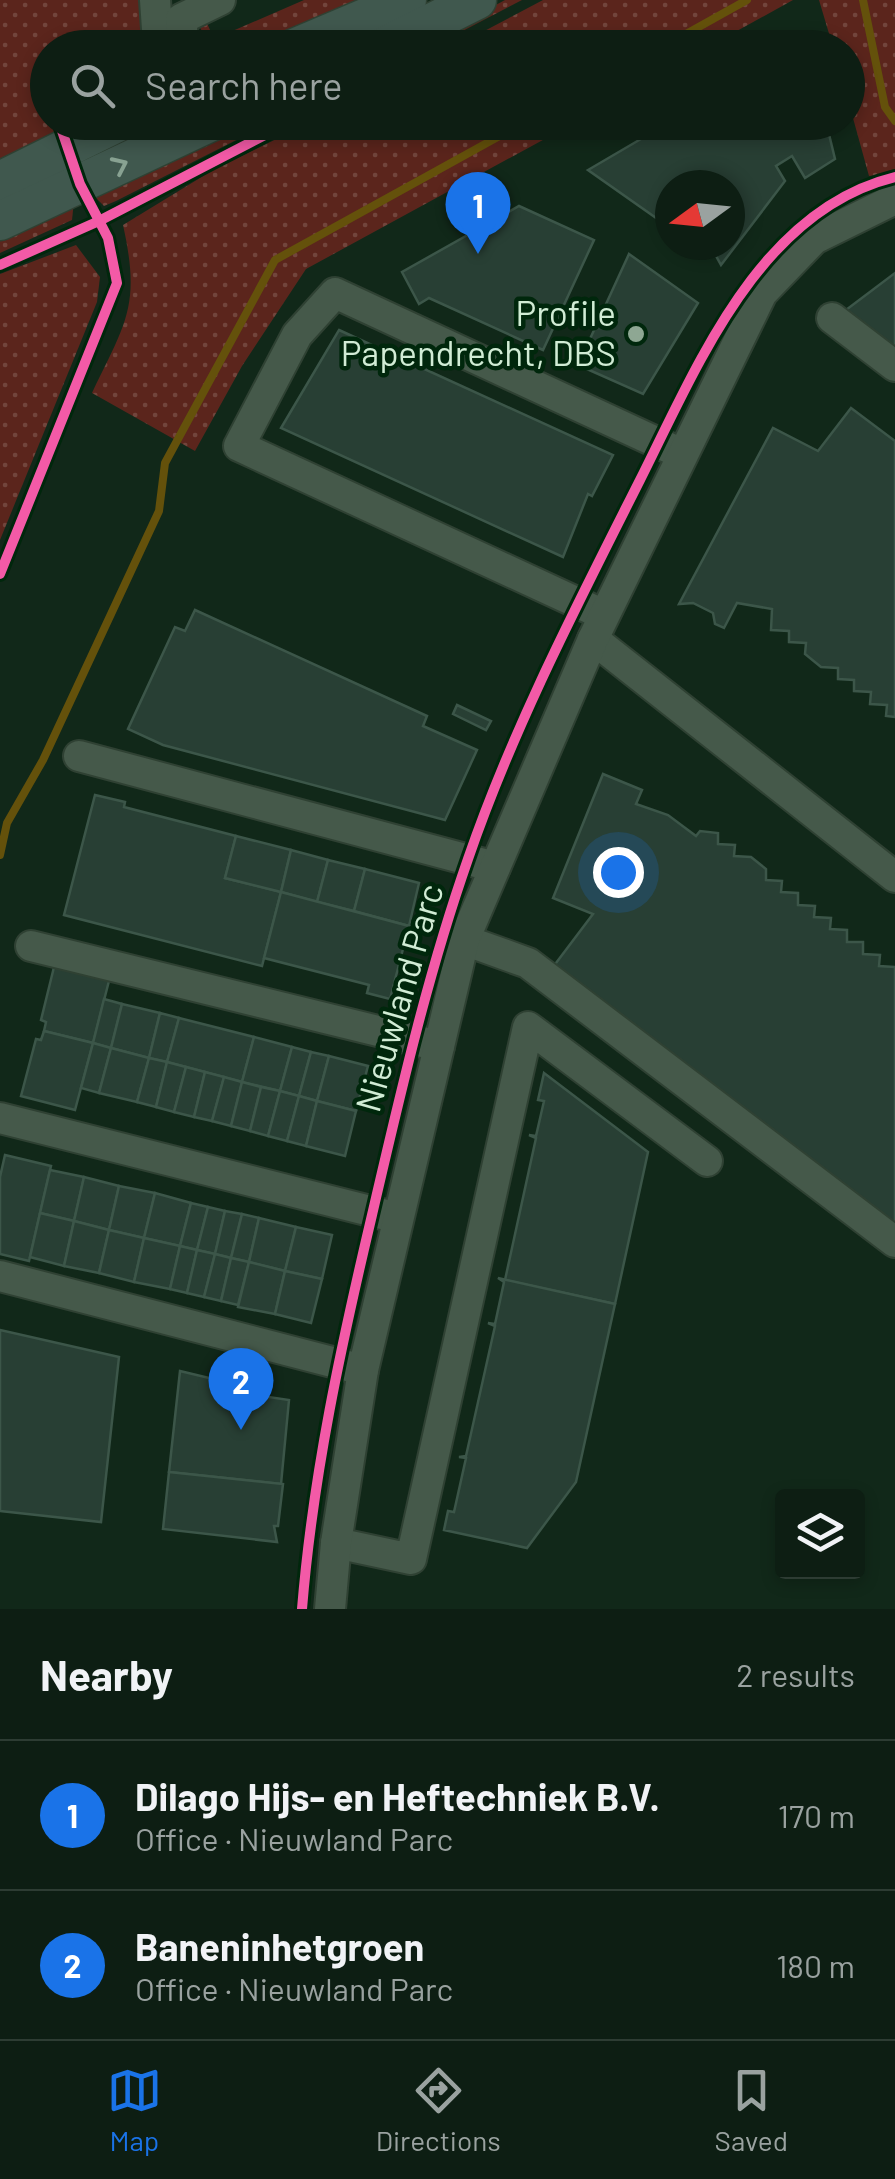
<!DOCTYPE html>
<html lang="en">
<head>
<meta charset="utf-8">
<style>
  body { margin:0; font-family:Barlow,sans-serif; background:#1b2b21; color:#f1f3f6 }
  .controls { position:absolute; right:30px; bottom:30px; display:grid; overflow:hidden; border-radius:10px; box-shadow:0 5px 15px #0003 }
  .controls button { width:90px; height:90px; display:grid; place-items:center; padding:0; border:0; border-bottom:2px solid #2d3c33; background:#0d1e13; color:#f1f3f6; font:50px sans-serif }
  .compass { position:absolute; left:655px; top:170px; width:90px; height:90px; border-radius:50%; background:#0d1e13; box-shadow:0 5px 15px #0003; rotate:255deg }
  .you { position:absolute; left:618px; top:872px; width:35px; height:35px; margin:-25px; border:8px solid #fff; border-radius:50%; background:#1a73e8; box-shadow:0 0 0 15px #1a73e833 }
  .badge { display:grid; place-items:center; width:65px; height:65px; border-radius:50%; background:#1a73e8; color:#fff; font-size:32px; font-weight:700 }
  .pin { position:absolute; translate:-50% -82px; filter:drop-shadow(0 2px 5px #0008) }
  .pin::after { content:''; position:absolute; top:52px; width:35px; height:30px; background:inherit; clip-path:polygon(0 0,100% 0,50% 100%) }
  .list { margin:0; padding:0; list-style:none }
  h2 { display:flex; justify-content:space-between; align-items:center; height:130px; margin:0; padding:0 40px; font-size:42px }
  h2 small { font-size:32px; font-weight:400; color:#9aa2a0 }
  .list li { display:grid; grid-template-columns:65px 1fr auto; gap:30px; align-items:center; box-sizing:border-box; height:150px; padding:0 40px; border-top:2px solid #2d3c33 }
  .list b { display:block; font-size:38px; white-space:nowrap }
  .list p { margin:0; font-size:32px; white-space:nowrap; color:#9aa2a0 }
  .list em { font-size:32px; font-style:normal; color:#9aa2a0 }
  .icon { flex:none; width:55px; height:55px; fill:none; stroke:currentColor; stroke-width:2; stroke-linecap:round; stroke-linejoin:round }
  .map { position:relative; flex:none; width:895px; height:1609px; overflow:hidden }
  .search { position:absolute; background:#0d1e13; box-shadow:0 5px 15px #0003; left:30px; right:30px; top:30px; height:110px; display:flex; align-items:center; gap:25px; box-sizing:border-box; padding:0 35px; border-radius:55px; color:#9aa2a0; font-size:38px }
  .sheet { height:430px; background:#0d1e13 }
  nav { display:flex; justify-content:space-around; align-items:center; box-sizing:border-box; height:140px; border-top:2px solid #2d3c33; background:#0d1e13; font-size:28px; color:#9aa2a0 }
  nav a { display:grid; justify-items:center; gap:5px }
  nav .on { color:#1a73e8 }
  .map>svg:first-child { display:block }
  .grass { fill:url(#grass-dots) }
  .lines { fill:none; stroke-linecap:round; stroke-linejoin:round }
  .stream { stroke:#64510b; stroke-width:8 }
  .building { fill:#283f34; stroke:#3c5649; stroke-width:2.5 }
  .minor-casing { stroke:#2f4133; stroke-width:34 }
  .major-casing { stroke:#2f4133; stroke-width:41 }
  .minor { stroke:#45594a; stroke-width:30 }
  .major { stroke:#40584e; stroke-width:38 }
  .cycleway-casing { stroke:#00270c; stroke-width:16 }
  .cycleway { stroke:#f35aa7; stroke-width:10 }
  .oneway { stroke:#88a292 }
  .poi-dot { fill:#8ea793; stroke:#00270c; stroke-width:4 }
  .labels { text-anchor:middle; stroke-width:9; stroke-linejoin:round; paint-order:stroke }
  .poi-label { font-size:35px; fill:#d1ecd5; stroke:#00270c; text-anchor:end }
  .street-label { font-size:35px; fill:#d1ecd5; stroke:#00270c }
</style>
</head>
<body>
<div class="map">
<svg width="895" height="1609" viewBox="0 0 895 1609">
  <defs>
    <pattern id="grass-dots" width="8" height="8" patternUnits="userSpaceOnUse" patternTransform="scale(2.5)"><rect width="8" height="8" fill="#5b251c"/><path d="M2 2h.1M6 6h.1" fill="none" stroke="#72453c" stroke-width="1.8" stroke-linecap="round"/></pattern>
  </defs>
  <rect width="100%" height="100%" fill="#112819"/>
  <g class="grass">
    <path d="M 0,0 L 168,0 L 156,47 L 48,48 L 48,122 L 105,123 L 0,173 Z"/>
    <path d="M 304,0 L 390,0 L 281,47 L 211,47 L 198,24 L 206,21 L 214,39 Z"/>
    <path d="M 505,0 L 522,0 L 432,47 L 416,48 Z"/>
    <path d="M 543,0 L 793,0 L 708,47 L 454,47 Z"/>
    <path d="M 819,0 L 895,0 L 895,173 L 869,176 L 848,100 L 848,48 L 833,47 Z"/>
    <path d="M 311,122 L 574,123 L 306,269 L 242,366 L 195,451 L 92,393 C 126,322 141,306 123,225 L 213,170 Z"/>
    <path d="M 252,123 L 270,123 L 116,201 L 104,206 L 93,195 Z"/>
    <path d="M 74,201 L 72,220 L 0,253 L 0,235 Z"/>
    <path d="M 76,245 L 100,277 L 97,302 L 0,540 L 0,274 Z"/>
  </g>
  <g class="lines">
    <g class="stream">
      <path d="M 863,0 L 885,107 L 895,121"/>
      <path d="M 661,48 L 747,0"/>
      <path d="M 0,855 L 7,823 L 43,760 L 159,511 L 165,463 L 275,260 L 525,122"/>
    </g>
  </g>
  <g class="building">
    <path d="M 670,122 L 826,122 L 835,159 L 805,178 L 792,156 L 776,166 L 785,181 L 721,265 L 710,245 L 730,245 L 730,185 L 670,185 L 670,214 L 659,220 L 588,170 Z"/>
    <path d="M 519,206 L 594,240 L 543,350 L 429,298 L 419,304 L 402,272 Z"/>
    <path d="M 629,254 L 698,303 L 643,394 L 578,365 Z"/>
    <path d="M 895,273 L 895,359 L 838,316 Z"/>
    <path d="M 339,330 L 613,455 L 592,496 L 588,494 L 563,557 L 281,428 Z"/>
    <path d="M 851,408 L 895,441 L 895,717 L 886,716 L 887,705 L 870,704 L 871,692 L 854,691 L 854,680 L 838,679 L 838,668 L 821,667 L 805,654 L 806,643 L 789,642 L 789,631 L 771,630 L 772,609 L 737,603 L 724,628 L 715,624 L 713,613 L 693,603 L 679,604 L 773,428 L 818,451 Z"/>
    <path d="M 195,610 L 427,716 L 423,726 L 477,750 L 445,820 L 163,745 L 128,729 L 175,627 L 185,631 Z"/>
    <path d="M 457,705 L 491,721 L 486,730 L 453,714 Z"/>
    <path d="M 603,774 L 642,790 L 636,804 L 668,815 L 696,836 L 700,831 L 718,833 L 718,844 L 735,845 L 734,856 L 751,857 L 766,869 L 766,880 L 782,881 L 781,892 L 798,893 L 798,905 L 815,906 L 814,917 L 831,918 L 830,929 L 847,930 L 847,942 L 863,942 L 863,954 L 880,955 L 879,966 L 895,967 L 895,1225 L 553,967 L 593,914 L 553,898 Z"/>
    <path d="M 95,795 L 125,802 L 124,807 L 236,836 L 225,878 L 281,892 L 262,966 L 64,915 Z"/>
    <path d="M 236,836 L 291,850 L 281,892 L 225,878 Z"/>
    <path d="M 291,850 L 328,860 L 317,902 L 281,892 Z"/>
    <path d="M 328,860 L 365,869 L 354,911 L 317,902 Z"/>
    <path d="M 365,869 L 419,883 L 409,926 L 354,911 Z"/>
    <path d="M 281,892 L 409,926 L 390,999 L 367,993 L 369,985 L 264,958 Z"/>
    <path d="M 55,963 L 110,977 L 93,1043 L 44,1031 L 46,1022 L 41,1020 Z"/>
    <path d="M 104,999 L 122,1004 L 111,1048 L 93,1043 Z"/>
    <path d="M 122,1004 L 160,1013 L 149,1058 L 111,1048 Z"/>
    <path d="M 160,1013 L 179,1018 L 167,1062 L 149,1058 Z"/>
    <path d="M 179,1018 L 254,1037 L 242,1082 L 167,1062 Z"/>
    <path d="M 44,1031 L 93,1043 L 75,1110 L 21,1096 L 36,1039 L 41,1040 Z"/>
    <path d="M 254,1037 L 292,1047 L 280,1091 L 242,1082 Z"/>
    <path d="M 93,1043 L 111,1048 L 99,1093 L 81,1088 Z"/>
    <path d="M 292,1047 L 311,1052 L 299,1096 L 280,1091 Z"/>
    <path d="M 111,1048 L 149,1058 L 137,1102 L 99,1093 Z"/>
    <path d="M 311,1052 L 329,1056 L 317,1101 L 299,1096 Z"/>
    <path d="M 329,1056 L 368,1066 L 356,1111 L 317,1101 Z"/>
    <path d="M 149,1058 L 167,1062 L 156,1107 L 137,1102 Z"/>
    <path d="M 167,1062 L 186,1067 L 174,1112 L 156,1107 Z"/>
    <path d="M 186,1067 L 205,1072 L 194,1117 L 174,1112 Z"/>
    <path d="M 205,1072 L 224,1077 L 212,1121 L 194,1117 Z"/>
    <path d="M 544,1073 L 648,1152 L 615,1304 L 505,1280 L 536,1138 L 529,1135 L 536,1136 L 544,1101 L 538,1100 Z"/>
    <path d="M 224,1077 L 242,1082 L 231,1126 L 212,1121 Z"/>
    <path d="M 242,1082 L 261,1087 L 250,1131 L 231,1126 Z"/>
    <path d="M 261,1087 L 280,1091 L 268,1136 L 250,1131 Z"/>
    <path d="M 280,1091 L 299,1096 L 287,1141 L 268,1136 Z"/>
    <path d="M 299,1096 L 317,1101 L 306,1146 L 287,1141 Z"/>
    <path d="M 317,1101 L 356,1111 L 345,1156 L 306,1146 Z"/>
    <path d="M 5,1155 L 51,1166 L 29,1261 L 0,1254 L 0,1177 Z"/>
    <path d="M 50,1170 L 84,1177 L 74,1221 L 40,1213 Z"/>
    <path d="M 84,1177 L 119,1186 L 109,1230 L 74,1221 Z"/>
    <path d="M 119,1186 L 155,1193 L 144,1238 L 109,1230 Z"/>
    <path d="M 155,1193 L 191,1203 L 180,1246 L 144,1238 Z"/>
    <path d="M 191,1203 L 208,1207 L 197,1250 L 180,1246 Z"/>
    <path d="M 208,1207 L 225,1211 L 215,1254 L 197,1250 Z"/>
    <path d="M 225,1211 L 242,1214 L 231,1258 L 215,1254 Z"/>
    <path d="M 40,1213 L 74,1221 L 64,1266 L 30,1257 Z"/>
    <path d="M 242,1214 L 259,1218 L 249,1262 L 231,1258 Z"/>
    <path d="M 259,1218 L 296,1227 L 285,1271 L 249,1262 Z"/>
    <path d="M 74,1221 L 109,1230 L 99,1273 L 64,1266 Z"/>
    <path d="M 296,1227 L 332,1235 L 322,1279 L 285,1271 Z"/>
    <path d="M 109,1230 L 144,1238 L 134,1282 L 99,1273 Z"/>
    <path d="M 144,1238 L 180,1246 L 170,1289 L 134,1282 Z"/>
    <path d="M 180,1246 L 197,1250 L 187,1293 L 170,1289 Z"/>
    <path d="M 197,1250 L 215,1254 L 204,1297 L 187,1293 Z"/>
    <path d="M 215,1254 L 231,1258 L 221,1301 L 204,1297 Z"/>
    <path d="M 231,1258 L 249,1262 L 238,1305 L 221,1301 Z"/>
    <path d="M 249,1262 L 285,1271 L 275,1314 L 238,1307 Z"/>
    <path d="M 285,1271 L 322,1279 L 311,1323 L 275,1314 Z"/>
    <path d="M 498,1278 L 615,1304 L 576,1482 L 527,1548 L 444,1530 L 448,1511 L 454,1512 L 466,1458 L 459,1457 L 466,1456 L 495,1326 L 488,1323 L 495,1324 L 504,1282 Z"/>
    <path d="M 0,1330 L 119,1357 L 101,1522 L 0,1511 Z"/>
    <path d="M 180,1371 L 255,1389 L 255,1395 L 289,1400 L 281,1484 L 169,1472 Z"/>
    <path d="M 169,1472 L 283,1484 L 278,1526 L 274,1526 L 277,1542 L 163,1529 Z"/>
  </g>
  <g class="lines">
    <g class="minor-casing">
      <g id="minor">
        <path d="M 155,0 L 157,29 L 164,41 L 181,41"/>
        <path d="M 184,48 L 181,19 L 220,0"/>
        <path d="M 832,318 L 895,366"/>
        <path d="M 604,615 L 239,446 L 297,335 L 335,293 L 682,454"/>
        <path d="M 593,639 L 895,877"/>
        <path d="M 79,756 L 495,867"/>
        <path d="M 464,940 L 528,963 L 895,1242"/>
        <path d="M 31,946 L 439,1046"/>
        <path d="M 0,1118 L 398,1218"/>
        <path d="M 0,1276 L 363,1370"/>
        <path d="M 336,1543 L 411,1559 L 528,1027 L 707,1161"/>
        <path d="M 330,1609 L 336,1543 L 363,1370 L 464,940 L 593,639 L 762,293 L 814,239 L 895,199"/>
      </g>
    </g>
    <g class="major-casing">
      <g id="major">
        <path d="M 294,48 L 407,0"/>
        <path d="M 381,48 L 477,0"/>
        <path d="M 0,181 L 119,122"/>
        <path d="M 0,221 L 211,122"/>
      </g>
    </g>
    <use href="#minor" class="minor"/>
    <use href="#major" class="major"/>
    <g class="cycleway-casing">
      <g id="cycleway">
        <path d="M 0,265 L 99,221 L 290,122"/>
        <path d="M 0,574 L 117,283 L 108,238 L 80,184 L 61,128"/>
        <path d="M 302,1609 C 313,1474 341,1346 372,1215 C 400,1095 427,976 468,859 C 513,728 578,603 640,480 C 697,367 759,210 895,177"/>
      </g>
    </g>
    <use href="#cycleway" class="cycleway"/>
  </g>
  <defs><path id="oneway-chevron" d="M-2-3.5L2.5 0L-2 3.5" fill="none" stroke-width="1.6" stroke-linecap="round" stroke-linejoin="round" transform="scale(2.5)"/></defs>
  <use class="oneway" href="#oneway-chevron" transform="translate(120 165) rotate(-25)"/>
  <circle class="poi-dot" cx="636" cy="334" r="10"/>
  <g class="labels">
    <g class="poi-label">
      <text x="616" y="326">Profile<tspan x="616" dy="40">Papendrecht, DBS</tspan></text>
    </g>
    <g class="street-label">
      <text transform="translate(400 998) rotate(-74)" y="12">Nieuwland Parc</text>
    </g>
  </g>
</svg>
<div class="controls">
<button><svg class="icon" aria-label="layers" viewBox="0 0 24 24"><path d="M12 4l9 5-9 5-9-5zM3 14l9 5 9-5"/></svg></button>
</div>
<svg class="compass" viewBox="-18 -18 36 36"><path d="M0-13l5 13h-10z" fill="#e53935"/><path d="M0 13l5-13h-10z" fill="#9aa2a0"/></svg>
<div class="you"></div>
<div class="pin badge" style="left:478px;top:254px">1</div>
<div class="pin badge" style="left:241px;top:1430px">2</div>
<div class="search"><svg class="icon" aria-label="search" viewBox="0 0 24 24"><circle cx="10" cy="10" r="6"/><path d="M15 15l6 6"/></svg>Search here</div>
</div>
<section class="sheet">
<h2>Nearby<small>2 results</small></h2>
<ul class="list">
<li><span class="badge">1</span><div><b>Dilago Hijs- en Heftechniek B.V.</b><p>Office · Nieuwland Parc</p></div><em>170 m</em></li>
<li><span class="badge">2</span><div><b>Baneninhetgroen</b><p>Office · Nieuwland Parc</p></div><em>180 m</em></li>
</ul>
</section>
<nav>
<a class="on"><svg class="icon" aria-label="map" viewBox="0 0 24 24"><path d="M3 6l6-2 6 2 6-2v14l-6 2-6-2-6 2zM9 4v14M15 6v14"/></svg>Map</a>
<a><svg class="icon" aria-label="directions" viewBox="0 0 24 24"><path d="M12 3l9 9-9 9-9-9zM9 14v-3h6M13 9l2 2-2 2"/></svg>Directions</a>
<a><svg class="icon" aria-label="saved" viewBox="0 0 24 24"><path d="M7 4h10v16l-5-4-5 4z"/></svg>Saved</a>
</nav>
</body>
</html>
